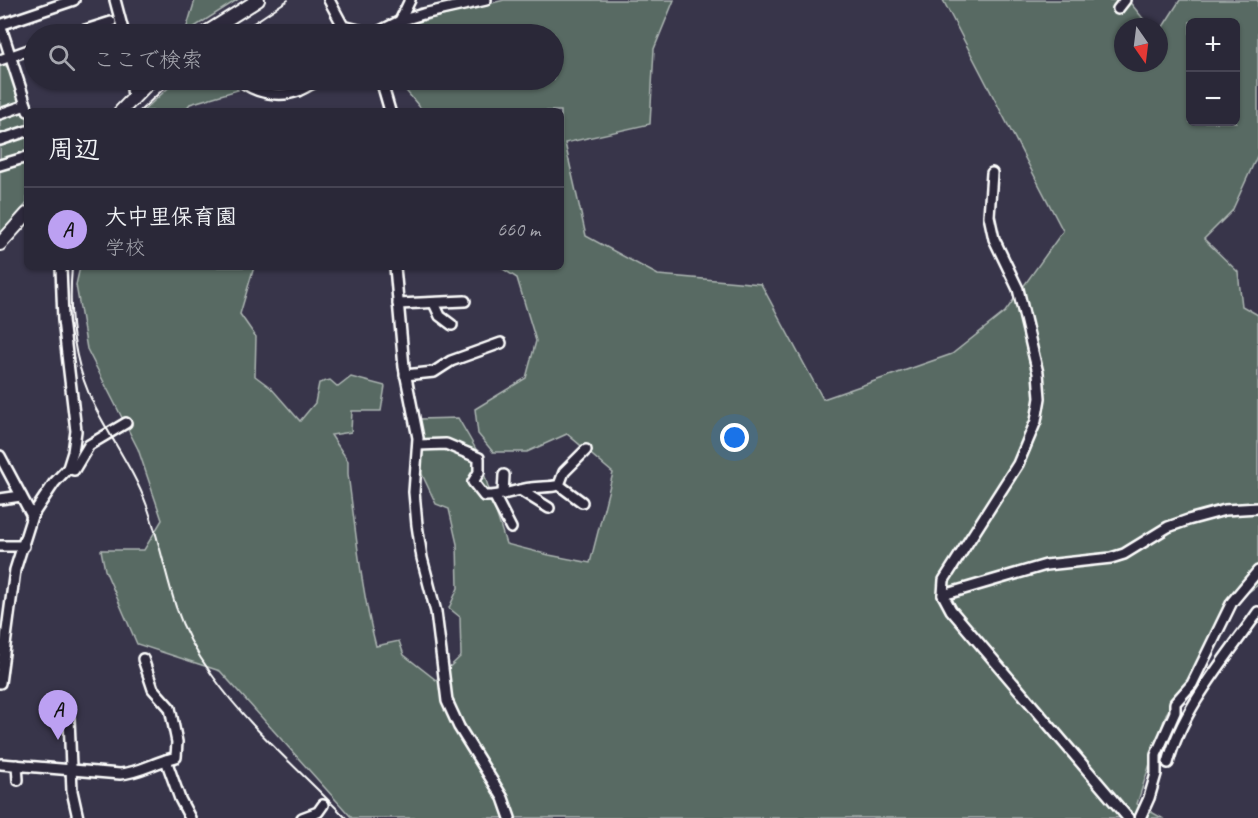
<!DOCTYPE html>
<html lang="ja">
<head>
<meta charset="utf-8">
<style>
  body { margin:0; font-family:Caveat,"Klee One",sans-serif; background:#323040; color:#f1f3f6 }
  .controls { position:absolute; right:18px; top:18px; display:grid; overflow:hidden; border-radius:9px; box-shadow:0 2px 4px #0004 }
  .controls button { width:54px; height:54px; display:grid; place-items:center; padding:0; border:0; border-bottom:2px solid #464453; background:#2a2838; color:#f1f3f6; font:30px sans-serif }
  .compass { position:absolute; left:1114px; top:18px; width:54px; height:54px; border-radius:50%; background:#2a2838; box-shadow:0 2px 4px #0004; rotate:166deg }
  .you { position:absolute; left:735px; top:438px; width:21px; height:21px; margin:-15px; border:4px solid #fff; border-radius:50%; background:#1a73e8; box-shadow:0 0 0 9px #1a73e833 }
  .badge { display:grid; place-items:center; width:39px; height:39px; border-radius:50%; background:#bca0f2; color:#111; font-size:20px; font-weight:700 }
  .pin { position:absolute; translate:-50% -50px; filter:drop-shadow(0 2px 3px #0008) }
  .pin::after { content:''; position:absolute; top:32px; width:21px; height:18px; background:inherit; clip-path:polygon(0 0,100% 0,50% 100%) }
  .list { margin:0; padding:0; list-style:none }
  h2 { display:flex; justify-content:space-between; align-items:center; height:78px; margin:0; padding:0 24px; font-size:26px }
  h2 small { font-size:20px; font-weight:400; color:#a5a6ae }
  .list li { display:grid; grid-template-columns:39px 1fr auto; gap:18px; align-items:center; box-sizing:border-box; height:84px; padding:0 24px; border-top:2px solid #464453 }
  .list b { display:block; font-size:22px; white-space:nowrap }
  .list p { margin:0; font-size:20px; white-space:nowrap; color:#a5a6ae }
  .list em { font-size:20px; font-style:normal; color:#a5a6ae }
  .icon { flex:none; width:33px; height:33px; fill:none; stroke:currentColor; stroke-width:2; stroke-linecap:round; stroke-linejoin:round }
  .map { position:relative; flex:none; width:1258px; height:818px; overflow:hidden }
  .search { position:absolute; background:#2a2838; box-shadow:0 2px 4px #0004; left:24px; top:24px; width:540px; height:66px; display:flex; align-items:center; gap:15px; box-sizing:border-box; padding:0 21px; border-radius:33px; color:#a5a6ae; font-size:22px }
  .panel { position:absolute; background:#2a2838; box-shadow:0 2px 4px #0004; left:24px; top:108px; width:540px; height:162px; border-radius:9px }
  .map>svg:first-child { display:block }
  .green { fill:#596b64; stroke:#acb5b2; stroke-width:1.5; fill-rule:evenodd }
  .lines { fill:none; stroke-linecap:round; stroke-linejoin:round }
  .minor-casing { stroke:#fff; stroke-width:14 }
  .major-casing { stroke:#fff; stroke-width:16 }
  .minor { stroke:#2f2a3d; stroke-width:9 }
  .major { stroke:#2f2a3d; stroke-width:12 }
  .rail { stroke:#fff; stroke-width:2 }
</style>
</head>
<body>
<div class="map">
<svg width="1258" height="818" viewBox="0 0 1258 818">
  <rect width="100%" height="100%" fill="#38354a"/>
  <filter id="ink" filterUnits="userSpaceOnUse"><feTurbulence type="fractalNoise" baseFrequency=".0167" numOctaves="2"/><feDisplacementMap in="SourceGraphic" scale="12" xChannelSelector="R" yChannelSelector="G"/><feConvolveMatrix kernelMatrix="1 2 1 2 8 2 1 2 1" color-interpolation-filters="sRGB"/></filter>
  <g filter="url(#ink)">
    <g class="green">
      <path d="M 195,0 L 237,0 L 185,33 Z"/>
      <path d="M 504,0 L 674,0 L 654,49 L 650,124 L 565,143 L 586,236 L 658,275 L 761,284 L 823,399 L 952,354 L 1005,312 L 1063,231 L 943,0 L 1128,0 L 1150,27 L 1123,27 L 1123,63 L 1159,63 L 1159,33 L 1180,0 L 1258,0 L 1258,154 L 1232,211 L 1204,239 L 1238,272 L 1242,306 L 1258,315 L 1258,585 L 1237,601 L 1166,714 L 1137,804 L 1162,818 L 352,818 L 220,671 L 137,644 L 105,570 L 101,550 L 144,550 L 162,520 L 138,449 L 87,349 L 76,285 L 80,267 L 254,267 L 240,314 L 256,337 L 255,376 L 271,388 L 300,421 L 315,403 L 319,383 L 330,380 L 338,387 L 351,377 L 385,386 L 381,411 L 352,411 L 351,432 L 331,435 L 348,461 L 348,474 C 356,532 361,590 376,646 L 399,641 L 404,655 L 436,680 L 461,656 L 460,617 L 449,608 L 458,588 L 457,544 L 449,509 L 436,504 L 412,453 L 419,419 L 458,418 L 477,451 L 506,544 L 549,555 L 590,563 L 613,473 L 567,434 L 527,452 L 493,452 L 478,434 L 475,409 L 526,378 L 536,341 L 517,278 L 500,267 L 561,267 L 561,111 L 423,111 L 397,80 L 554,80 L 554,34 L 394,34 L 399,27 ZM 1190,22 L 1236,22 L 1236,122 L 1190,122 Z"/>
      <path d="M 3,64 L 17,74 L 27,115 L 27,203 L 0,234 L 0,66 Z"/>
      <path d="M 177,80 L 228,80 L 238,90 L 190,104 L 184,111 L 143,111 Z"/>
    </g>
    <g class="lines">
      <g class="minor-casing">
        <g id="minor">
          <path d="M 115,0 L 124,34"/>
          <path d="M 329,0 L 343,26 L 374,34"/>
          <path d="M 1118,9 L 1125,0"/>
          <path d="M 400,21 L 410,0"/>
          <path d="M 0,24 L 28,111"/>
          <path d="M 0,25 L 74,0"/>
          <path d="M 73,34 L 111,22"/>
          <path d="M 374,34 L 400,21 L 423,14 L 486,0"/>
          <path d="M 0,60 L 34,48"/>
          <path d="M 131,80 L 133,97"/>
          <path d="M 240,80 C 255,93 279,98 298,91 C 305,88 312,83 319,80"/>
          <path d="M 381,80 L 390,111"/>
          <path d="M 0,114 L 26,105"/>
          <path d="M 0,140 L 27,131"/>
          <path d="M 0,165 L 27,157"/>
          <path d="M 992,173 L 989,216 L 994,239 L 1018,289 L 1038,373 L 1040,398 L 1036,421 L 1018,464 L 944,580 L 943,595 L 951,610 L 1128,818"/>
          <path d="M 395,267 L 404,367 L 418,438 L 414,492 L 417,525 L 422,558 L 436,612 L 447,701 L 459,727 L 503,798 L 510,818"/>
          <path d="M 434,303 L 440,316 L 452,325"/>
          <path d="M 398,304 L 465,301"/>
          <path d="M 405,375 L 434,372 L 451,361 L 501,343"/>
          <path d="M 418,445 L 446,444 L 479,458 L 479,472 L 473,482 L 484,496 C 500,497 514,490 531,488 C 540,486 549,488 559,485 L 564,472 L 586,450"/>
          <path d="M 0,456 L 32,516"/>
          <path d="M 68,468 L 74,470 L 89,445 L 126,423"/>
          <path d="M 559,485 L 582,502"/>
          <path d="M 520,490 L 549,508"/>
          <path d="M 503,494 L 504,475"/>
          <path d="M 495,497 L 511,528"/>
          <path d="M 0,499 L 21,496"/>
          <path d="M 0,546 L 24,546"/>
          <path d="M 943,595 L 1046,565 L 1111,558 L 1124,554 L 1168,527 L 1188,520 L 1225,510 L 1258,508"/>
          <path d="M 143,659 L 153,689 L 170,708 L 177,742 L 176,757 L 166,760"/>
          <path d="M 0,683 L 15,570 L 32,516 L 54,483 L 68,468 L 73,452 L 76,431 L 63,320 L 61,267"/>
          <path d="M 69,718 L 72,791 L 78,818"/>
          <path d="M 1168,763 C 1182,709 1226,658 1258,612"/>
          <path d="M 1,764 L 120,774 C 137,773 150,765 166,760 L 180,799 L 190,818"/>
          <path d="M 17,765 L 18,780"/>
          <path d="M 302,818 L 318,812 L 323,805"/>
          <path d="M 1140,818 L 1149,798 L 1156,774 L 1156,755 L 1175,712 L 1175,703 L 1192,684 L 1232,602 L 1258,571"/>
        </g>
      </g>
      <g class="major-casing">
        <g id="major">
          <path d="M 204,34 L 258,0"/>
          <path d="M 121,111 L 151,80"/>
          <path d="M 0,244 L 27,214"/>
        </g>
      </g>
      <use href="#minor" class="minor"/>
      <use href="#major" class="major"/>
      <g class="rail">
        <path d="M 237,34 L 288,0"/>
        <path d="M 140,111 L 173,80"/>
        <path d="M 72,267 C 68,314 73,362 94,405 C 111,439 134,470 147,506 C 159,539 165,573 176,607 C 184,631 197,654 212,675 C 249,728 301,771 346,818"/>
      </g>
    </g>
  </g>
</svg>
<div class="controls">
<button>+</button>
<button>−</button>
</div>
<svg class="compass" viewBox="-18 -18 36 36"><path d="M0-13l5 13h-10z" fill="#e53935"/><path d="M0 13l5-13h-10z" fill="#a5a6ae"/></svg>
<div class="you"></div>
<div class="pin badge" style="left:58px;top:740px">A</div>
<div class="search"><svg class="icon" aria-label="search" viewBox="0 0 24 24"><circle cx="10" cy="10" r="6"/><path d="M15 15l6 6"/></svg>ここで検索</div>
<section class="panel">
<h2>周辺<small></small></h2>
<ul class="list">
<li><span class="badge">A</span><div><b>大中里保育園</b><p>学校</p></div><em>660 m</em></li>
</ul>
</section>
</div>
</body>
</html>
